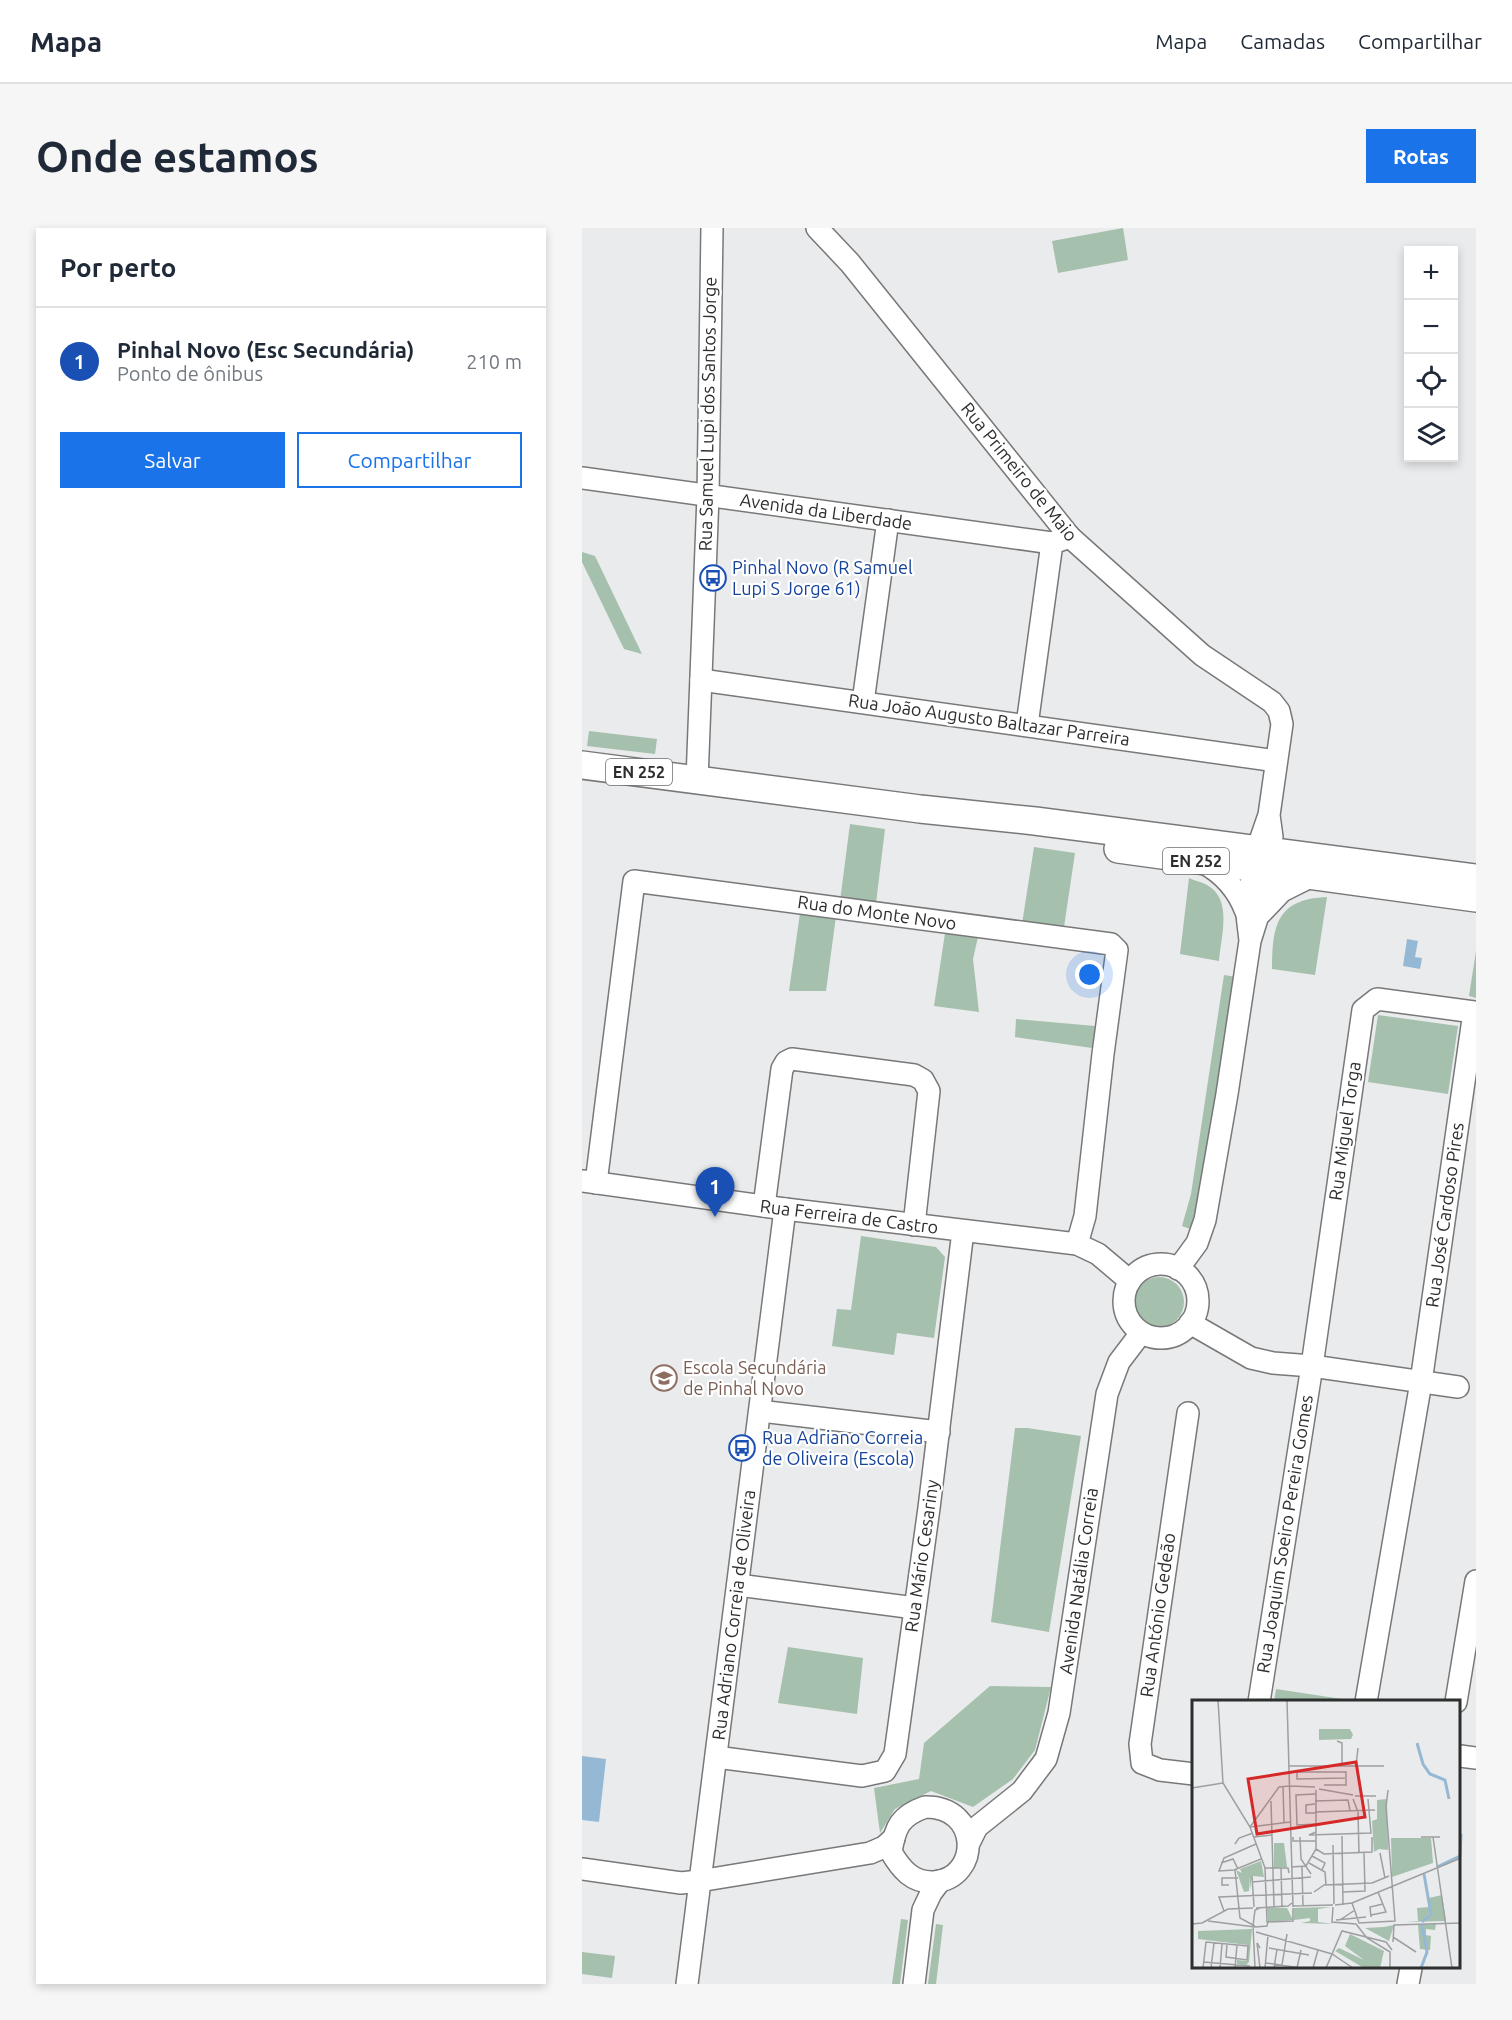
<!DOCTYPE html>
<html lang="pt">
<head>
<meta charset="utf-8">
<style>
  body { margin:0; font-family:Ubuntu,sans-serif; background:#f6f6f7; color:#1f2937 }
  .controls { position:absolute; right:18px; top:18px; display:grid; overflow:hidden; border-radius:0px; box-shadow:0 3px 9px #0003 }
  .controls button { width:54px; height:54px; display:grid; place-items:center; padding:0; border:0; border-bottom:2px solid #e0e1e3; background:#fff; color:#1f2937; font:30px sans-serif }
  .you { position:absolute; left:508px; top:747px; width:21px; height:21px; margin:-15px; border:4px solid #fff; border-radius:50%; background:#1a73e8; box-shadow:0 0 0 9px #1a73e833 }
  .badge { display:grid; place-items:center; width:39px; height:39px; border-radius:50%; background:#1a73e8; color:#fff; font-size:20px; font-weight:700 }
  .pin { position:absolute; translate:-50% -50px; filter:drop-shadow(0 2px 3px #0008) }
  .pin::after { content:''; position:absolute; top:32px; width:21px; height:18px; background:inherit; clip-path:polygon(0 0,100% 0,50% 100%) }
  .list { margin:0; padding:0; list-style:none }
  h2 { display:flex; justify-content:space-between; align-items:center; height:78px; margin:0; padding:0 24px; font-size:26px }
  h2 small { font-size:20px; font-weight:400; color:#747a83 }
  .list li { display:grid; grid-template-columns:39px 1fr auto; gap:18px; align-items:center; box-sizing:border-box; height:108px; padding:0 24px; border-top:2px solid #e0e1e3 }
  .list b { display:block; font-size:22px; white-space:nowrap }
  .list p { margin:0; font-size:20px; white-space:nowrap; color:#747a83 }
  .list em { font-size:20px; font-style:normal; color:#747a83 }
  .actions { display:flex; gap:12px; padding:18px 24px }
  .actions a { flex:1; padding:14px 0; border:2px solid #1a73e8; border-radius:0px; text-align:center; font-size:21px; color:#1a73e8 }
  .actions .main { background:#1a73e8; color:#fff }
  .icon { flex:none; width:33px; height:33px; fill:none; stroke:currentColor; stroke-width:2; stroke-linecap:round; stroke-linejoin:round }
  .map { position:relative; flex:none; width:894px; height:1756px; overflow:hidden; border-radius:0px }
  header { display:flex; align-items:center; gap:36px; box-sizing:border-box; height:84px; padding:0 30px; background:#fff; border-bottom:2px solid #e0e1e3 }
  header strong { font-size:28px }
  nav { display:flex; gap:33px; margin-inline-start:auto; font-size:21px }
  .intro { display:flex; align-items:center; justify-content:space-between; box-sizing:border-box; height:144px; padding:0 36px }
  h1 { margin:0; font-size:42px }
  .button { padding:15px 27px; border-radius:0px; background:#1a73e8; color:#fff; font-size:21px; font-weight:700 }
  main { display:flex; gap:36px; padding:0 36px }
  aside { flex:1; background:#fff; border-radius:0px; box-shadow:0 3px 9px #0003 }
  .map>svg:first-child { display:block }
  .green { fill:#a5c0ad }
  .water { fill:#95b9d5 }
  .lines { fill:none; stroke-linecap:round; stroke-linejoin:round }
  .minor-casing { stroke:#787879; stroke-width:24 }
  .major-casing { stroke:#787879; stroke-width:30 }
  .minor { stroke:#fff; stroke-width:21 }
  .major { stroke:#fff; stroke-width:27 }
  .labels { text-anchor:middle; stroke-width:4.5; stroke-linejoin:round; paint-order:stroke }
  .shield { fill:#fff; stroke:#6c6d6d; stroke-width:1.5 }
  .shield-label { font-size:16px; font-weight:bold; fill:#2d2e2e }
  .street-label { font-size:18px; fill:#2d2e2e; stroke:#fff }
  .transit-label { font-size:18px; fill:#164399; stroke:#fff; text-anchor:start }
  .education-label { font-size:18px; fill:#785e54; stroke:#fff; text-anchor:start }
  .inset-river { fill:none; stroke:#95b9d5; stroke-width:3 }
  .inset-road { fill:none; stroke:#9e9fa0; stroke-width:1.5 }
  .view { fill:#d62828; fill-opacity:0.15; stroke:#d62828; stroke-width:3 }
  .inset-edge { fill:none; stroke:#2d2e2e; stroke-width:3 }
</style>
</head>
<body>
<header>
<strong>Mapa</strong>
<nav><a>Mapa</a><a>Camadas</a><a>Compartilhar</a></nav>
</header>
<div class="intro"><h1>Onde estamos</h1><a class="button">Rotas</a></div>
<main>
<aside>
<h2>Por perto<small></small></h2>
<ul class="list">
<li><span class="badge" style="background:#1a4fb4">1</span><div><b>Pinhal Novo (Esc Secundária)</b><p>Ponto de ônibus</p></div><em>210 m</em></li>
</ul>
<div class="actions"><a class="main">Salvar</a><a>Compartilhar</a></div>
</aside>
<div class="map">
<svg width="894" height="1756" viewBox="0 0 894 1756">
  <rect width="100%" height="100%" fill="#eaebec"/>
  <g class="green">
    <path d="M 541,0 L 546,32 L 476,45 L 470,13 Z"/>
    <path d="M 0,324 L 13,328 L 60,426 L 42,421 L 0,334 Z"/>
    <path d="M 7,503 L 75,511 L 73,526 L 5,518 Z"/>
    <path d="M 268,596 L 303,601 L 294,675 L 258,673 Z"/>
    <path d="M 452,619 L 493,625 L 482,699 L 440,696 Z"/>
    <path d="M 607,650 C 613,653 620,654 625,657 C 651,671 639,709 637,733 L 598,726 Z"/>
    <path d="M 745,669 L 733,747 L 690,741 C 690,697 695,671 745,669 Z"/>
    <path d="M 218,685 L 254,688 L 244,763 L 207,763 Z"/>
    <path d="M 363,705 L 396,709 L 391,731 L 397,784 L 352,778 Z"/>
    <path d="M 894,723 L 894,770 L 887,768 Z"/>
    <path d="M 642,747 L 654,749 L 622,968 L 611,1002 L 600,998 L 609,966 Z"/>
    <path d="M 796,787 L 876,798 L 866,866 L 786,854 Z"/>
    <path d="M 434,791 L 513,798 L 510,820 L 433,809 Z"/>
    <path d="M 279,1008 L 354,1019 L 363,1029 L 352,1110 L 315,1105 L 312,1127 L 250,1118 L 255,1081 L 269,1082 Z"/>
    <circle cx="577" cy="1074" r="25"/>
    <path d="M 433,1200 L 445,1200 L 499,1208 L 467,1404 L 409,1394 Z"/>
    <path d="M 206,1419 L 281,1430 L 275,1486 L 196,1475 Z"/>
    <path d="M 408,1458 L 469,1459 L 453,1522 L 431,1551 L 391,1579 L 349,1563 L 313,1581 L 298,1605 L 292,1560 L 337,1551 L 342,1515 Z"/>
    <path d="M 694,1461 L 773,1473 L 692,1474 Z"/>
    <path d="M 319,1691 L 326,1692 L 318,1756 L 310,1756 Z"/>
    <path d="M 354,1696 L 361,1697 L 354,1756 L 346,1756 Z"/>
    <path d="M 0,1724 L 33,1728 L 30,1750 L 0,1746 Z"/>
  </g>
  <g class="water">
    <path d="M 825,711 L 836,713 L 833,729 L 840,730 L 838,741 L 821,738 Z"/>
    <path d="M 0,1528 L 24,1531 L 17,1594 L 0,1592 Z"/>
  </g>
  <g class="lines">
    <g class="minor-casing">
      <g id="minor">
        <path d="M 235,0 L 268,35 L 488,309 L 620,427 L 690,474 L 697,483 L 700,496 L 687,587 L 678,613 L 682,623 L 690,609 L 687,587"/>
        <path d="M 0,250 L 470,315 L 488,309"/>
        <path d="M 119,452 L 694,533"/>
        <path d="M 281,474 L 306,292"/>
        <path d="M 445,497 L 470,315"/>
        <path d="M 115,552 L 126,268 L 130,0"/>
        <path d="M 620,634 C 641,645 656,662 664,684"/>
        <path d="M 679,685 L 700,663 L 728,649"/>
        <path d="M 1,953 L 203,981 L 495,1016 L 516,1026 L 548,1053"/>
        <path d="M 14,955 L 52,653 L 529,716 L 535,722 L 521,826 L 503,988 L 495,1016"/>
        <path d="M 182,978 L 200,841 L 204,834 L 210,831 L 332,847 L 341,852 L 347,863 L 332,997"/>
        <circle cx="579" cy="1073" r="37"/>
        <path d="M 596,1041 L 615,1015 L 623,992 L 645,866 L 668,713 L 682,668 L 683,653 L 679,642 C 657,662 666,688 668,713"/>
        <path d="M 608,1095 L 669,1130 L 691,1135 L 730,1138 L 876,1159"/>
        <path d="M 178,1183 L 357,1204"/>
        <path d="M 606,1185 L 558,1516 L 560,1535 L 578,1542 L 612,1546"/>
        <path d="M 156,1357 L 333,1380"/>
        <path d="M 677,1474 L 730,1138 L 781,782 L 795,771 L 892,784 L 839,1154 L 784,1474"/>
        <path d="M 874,1474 L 894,1353"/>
        <path d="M 878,1528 L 894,1530"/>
        <path d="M 134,1529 L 280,1548 L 303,1543 L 313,1526 L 347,1280 L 381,1003"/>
        <path d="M 343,1579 C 399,1578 399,1650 352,1654 C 330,1655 319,1641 309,1624 C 313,1599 318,1588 343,1579 Z"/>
        <path d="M 387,1615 L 395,1599 L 440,1563 L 464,1531 L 477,1485 L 525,1166 L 537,1134 L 559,1105"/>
        <path d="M 0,1641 L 99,1655 L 117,1653 L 288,1625 L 302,1619 L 312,1610"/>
        <path d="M 105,1756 L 203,981"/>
        <path d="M 332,1756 L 341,1682 L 349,1665 L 358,1653"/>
        <path d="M 826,1756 L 829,1740"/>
      </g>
    </g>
    <g class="major-casing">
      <g id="major">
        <path d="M 0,537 L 338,581 L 453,593 L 894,650"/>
        <path d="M 536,621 L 894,670"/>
      </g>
    </g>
    <use href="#minor" class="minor"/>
    <use href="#major" class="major"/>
  </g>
  <defs>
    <g id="bus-ring" transform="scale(1.35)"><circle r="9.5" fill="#fff" stroke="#1a4fb4" stroke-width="1.5"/><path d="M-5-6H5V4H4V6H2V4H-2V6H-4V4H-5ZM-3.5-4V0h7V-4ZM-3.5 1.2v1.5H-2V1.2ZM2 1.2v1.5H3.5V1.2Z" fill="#1a4fb4"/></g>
    <g id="school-ring" transform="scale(1.35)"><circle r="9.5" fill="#fff" stroke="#8d6e63" stroke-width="1.5"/><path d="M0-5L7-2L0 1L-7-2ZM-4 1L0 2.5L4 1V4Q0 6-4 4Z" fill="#8d6e63"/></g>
  </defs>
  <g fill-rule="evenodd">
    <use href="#bus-ring" x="131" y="350"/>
    <use href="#school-ring" x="82" y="1150"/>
    <use href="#bus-ring" x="160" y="1220"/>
  </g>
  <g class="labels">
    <g class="shield">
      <rect x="24" y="531" width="66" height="26" rx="4.5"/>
      <rect x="581" y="620" width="66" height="26" rx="4.5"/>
    </g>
    <g class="shield-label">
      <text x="57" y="550">EN 252</text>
      <text x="614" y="639">EN 252</text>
    </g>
    <g class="street-label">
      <text transform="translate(126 186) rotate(-89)" y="6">Rua Samuel Lupi dos Santos Jorge</text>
      <text transform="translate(437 244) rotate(51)" y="6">Rua Primeiro de Maio</text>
      <text transform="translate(244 284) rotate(8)" y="6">Avenida da Liberdade</text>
      <text transform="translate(407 492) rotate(8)" y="6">Rua João Augusto Baltazar Parreira</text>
      <text transform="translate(295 685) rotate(8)" y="6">Rua do Monte Novo</text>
      <text transform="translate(763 903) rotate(-82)" y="6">Rua Miguel Torga</text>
      <text transform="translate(863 987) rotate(-82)" y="6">Rua José Cardoso Pires</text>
      <text transform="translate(267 989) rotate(7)" y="6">Rua Ferreira de Castro</text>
      <text transform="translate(703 1306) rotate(-81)" y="6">Rua Joaquim Soeiro Pereira Gomes</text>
      <text transform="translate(340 1328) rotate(-82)" y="6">Rua Mário Cesariny</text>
      <text transform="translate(497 1353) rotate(-82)" y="6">Avenida Natália Correia</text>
      <text transform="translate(152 1387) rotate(-83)" y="6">Rua Adriano Correia de Oliveira</text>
      <text transform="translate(576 1387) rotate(-82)" y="6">Rua António Gedeão</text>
    </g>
    <g class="transit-label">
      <text x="150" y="346">Pinhal Novo (R Samuel<tspan x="150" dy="21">Lupi S Jorge 61)</tspan></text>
      <text x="180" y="1216">Rua Adriano Correia<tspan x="180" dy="21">de Oliveira (Escola)</tspan></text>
    </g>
    <g class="education-label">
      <text x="101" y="1146">Escola Secundária<tspan x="101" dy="21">de Pinhal Novo</tspan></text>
    </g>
  </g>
  <g transform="translate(610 1472)">
    <rect width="268" height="268" fill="#eaebec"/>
    <path d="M 127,29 L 158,29 L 161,35 L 159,39 L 127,40 ZM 195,99 L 196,150 L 187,149 L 182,152 L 180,121 L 185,119 L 185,100 ZM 199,138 L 239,138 L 241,163 L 200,177 ZM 82,143 L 92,143 L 95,167 L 82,168 ZM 69,161 L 72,177 L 60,176 L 58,190 L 57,177 L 57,191 L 52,192 L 44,170 L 50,173 L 48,169 ZM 250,195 L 254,221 L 214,222 L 226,221 L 225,208 L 237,207 L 238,213 L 232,219 L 239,215 L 237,198 ZM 139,207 L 126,209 L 126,222 L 142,224 L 109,223 L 118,221 L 118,218 L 102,220 L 102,208 ZM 75,208 L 95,208 L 101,220 L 76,222 ZM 244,224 L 243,230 L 234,229 L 234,235 L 239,236 L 238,250 L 228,249 L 226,225 ZM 202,225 L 197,241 L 173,228 L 192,227 ZM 60,229 L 57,262 L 54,265 L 45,264 L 45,260 L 55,261 L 56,245 L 6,239 L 6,231 ZM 158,234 L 192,251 L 188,268 L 172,268 L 143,251 L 147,248 L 172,260 L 153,246 Z" fill="#a5c0ad"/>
    <path class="inset-river" d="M 225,43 L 231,64 L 238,74 L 253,80 L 257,99M 245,167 L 268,156 L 269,134M 230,222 L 239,214 L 232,174M 229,268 L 235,252 L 230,225"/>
    <path class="inset-road" d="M 26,0 L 31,83 L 58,127 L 73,168 L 75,222 L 101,221 L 101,208M 95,0 L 101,207M 145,41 L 150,43 L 150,66M 96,66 L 192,66M 164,66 L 166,48M 105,72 L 154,72 L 154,78 L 105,79 ZM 132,85 L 154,85 L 154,78M 91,86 L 92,122M 98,86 L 123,87M 0,88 L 31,83M 127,89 L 161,95M 123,94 L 104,95 L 105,125 L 124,124M 163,96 L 184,96M 161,99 L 166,112 L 167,153M 79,101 L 82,207M 123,101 L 156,100 L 158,111M 123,104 L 114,105 L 114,113 L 123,113M 123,112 L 183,110M 58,127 L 87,87 L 97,86M 58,127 L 98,122M 124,132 L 117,135 L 179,133 L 176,99M 150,136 L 151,205M 62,137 L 80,135M 101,137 L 101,141 L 124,141M 108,137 L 109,159 L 119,174M 229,137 L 248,137M 241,137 L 260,268M 43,144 L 47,138 L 61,133M 64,144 L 32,158 L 27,171 L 42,170 L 69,159M 141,145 L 142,204M 124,149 L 132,154 L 180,152 L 180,137M 188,153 L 193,178M 120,156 L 133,163 L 130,170M 29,163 L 41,159 L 46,169M 117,163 L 133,172 L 134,185M 99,167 L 114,166 L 124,149 L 124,90M 110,167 L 111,206M 73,168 L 96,168 L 97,173M 89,168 L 90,207M 43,170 L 48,218 L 63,226M 60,176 L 62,207M 60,182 L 119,177M 37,185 L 30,185 L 30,178 L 46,178M 122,192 L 132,185 L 180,183 L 197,176M 151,192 L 173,191 L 172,153M 160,203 L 167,223 L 203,221 L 194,107 L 196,90M 143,205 L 160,203 L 269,158M 101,206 L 141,205M 141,207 L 140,222 L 164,224 L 175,238 L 198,252 L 198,268M 64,208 L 96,206 L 100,203M 32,211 L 27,197 L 120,193M 179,215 L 194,212 L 186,192M 179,217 L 178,207 L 191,204M 144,220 L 174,217M 148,220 L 163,210M 16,221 L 63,227 L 75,226 L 76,222M 0,224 L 10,223 L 36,209 L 61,208M 64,232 L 140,254 L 161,268M 201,237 L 224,252M 201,242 L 202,225 L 269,223M 77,248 L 117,255M 11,262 L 58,266M 74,263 L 109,268M 90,265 L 95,234M 11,268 L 14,242 L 56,246 L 55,260 L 34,257 L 35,244M 19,268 L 22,243M 28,268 L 30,244M 43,268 L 45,245M 63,268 L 61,226 L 63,210 L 68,208M 68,268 L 65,243 L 68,248M 73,268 L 76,235M 82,268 L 85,249M 105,268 L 109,250M 121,268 L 126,250M 134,268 L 150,231 L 194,242 L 200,250"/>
    <path class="view" d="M 164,62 L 173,117 L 65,134 L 56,79 Z"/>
    <rect width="268" height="268" class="inset-edge"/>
  </g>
</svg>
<div class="controls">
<button>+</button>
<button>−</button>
<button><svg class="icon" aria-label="locate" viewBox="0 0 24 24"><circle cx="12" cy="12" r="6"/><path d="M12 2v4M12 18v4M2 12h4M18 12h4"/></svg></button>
<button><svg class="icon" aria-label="layers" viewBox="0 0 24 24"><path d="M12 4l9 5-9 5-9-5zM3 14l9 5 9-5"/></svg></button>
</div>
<div class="you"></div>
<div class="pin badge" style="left:133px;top:989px;background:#1a4fb4">1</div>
</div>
</main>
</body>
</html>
